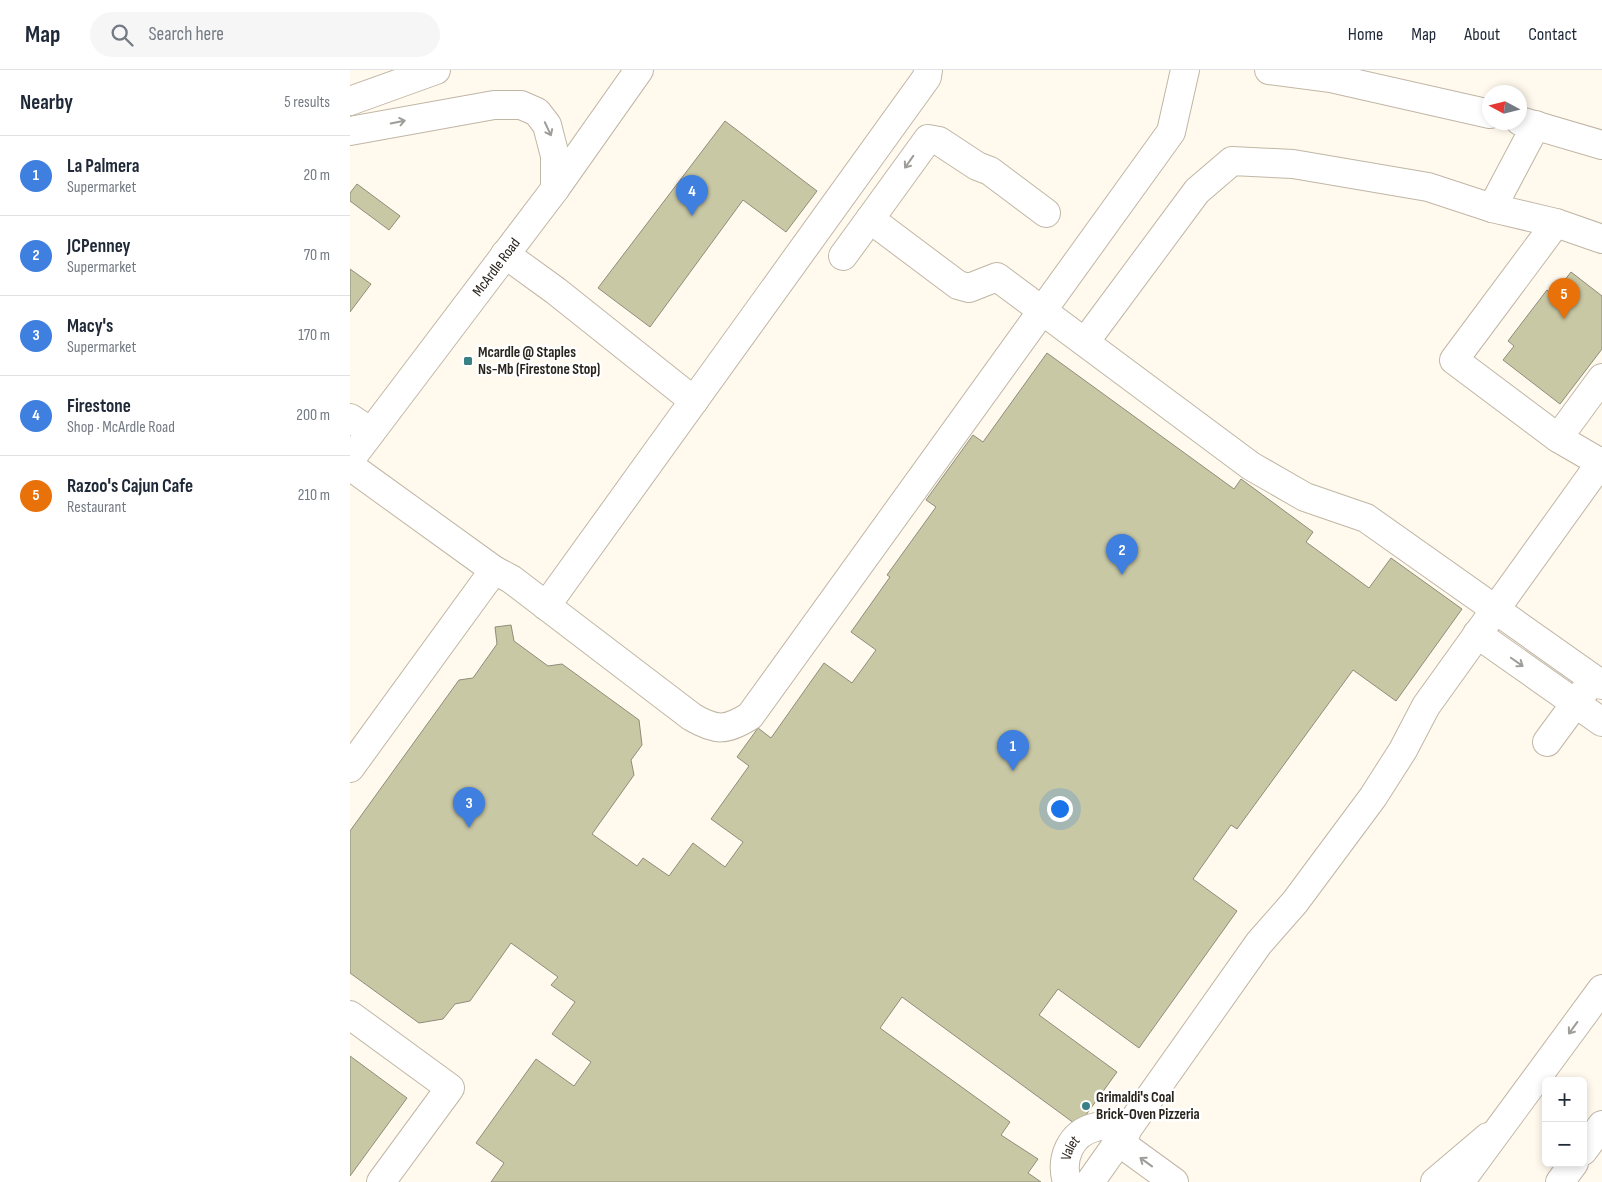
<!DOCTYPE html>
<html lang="en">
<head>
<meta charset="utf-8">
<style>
  body { margin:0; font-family:"Sofia Sans Condensed",sans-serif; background:#f6f6f7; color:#1f2937 }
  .controls { position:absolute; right:15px; bottom:15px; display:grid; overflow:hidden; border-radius:8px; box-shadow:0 2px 8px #0003 }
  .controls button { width:45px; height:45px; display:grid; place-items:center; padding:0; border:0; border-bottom:1px solid #e0e1e3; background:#fff; color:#1f2937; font:25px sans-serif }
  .compass { position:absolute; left:1132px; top:15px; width:45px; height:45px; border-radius:50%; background:#fff; box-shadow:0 2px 8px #0003; rotate:277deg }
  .you { position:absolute; left:709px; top:738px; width:18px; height:18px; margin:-12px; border:4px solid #fff; border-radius:50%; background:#1a73e8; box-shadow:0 0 0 8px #1a73e833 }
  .badge { display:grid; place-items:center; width:32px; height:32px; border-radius:50%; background:#398184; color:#fff; font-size:16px; font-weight:700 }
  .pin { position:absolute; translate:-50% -41px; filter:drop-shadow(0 1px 2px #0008) }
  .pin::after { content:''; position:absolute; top:26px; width:18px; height:15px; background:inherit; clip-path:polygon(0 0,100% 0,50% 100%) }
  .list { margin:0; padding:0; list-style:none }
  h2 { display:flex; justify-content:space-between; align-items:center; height:65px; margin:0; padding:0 20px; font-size:21px }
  h2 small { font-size:16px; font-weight:400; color:#747a83 }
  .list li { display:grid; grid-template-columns:32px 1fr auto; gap:15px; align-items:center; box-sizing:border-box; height:80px; padding:0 20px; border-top:1px solid #e0e1e3 }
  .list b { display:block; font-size:19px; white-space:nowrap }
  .list p { margin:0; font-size:16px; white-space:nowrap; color:#747a83 }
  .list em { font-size:16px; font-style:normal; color:#747a83 }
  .icon { flex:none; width:28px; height:28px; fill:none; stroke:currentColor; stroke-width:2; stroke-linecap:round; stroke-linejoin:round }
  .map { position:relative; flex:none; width:1252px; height:1112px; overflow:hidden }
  header { display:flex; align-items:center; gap:30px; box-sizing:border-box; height:70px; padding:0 25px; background:#fff; border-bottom:1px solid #e0e1e3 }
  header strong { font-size:24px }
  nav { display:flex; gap:28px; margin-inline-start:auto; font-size:18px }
  .search { width:350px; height:45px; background:#f6f6f7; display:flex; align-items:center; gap:12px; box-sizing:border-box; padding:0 18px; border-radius:28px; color:#747a83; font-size:19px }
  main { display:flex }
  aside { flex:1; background:#fff }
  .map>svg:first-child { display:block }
  .building { fill:#c9c8a5; stroke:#8e8d7b }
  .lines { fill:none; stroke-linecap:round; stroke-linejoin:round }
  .minor-casing { stroke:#c0b6a5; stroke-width:30 }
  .major-casing { stroke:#c0b6a5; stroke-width:30 }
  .highway-casing { stroke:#c0b6a5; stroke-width:30 }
  .minor { stroke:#fff; stroke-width:28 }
  .major { stroke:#fff; stroke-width:28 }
  .highway { stroke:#fff; stroke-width:28 }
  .oneway { stroke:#9f9d9a }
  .poi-dot { fill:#398184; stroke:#fff; stroke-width:2 }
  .labels { text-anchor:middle; stroke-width:5; stroke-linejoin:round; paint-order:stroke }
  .street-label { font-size:15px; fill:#29251e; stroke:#fff }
  .poi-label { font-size:15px; font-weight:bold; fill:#29251e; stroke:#fff; text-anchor:start }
</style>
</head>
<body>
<header>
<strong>Map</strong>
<div class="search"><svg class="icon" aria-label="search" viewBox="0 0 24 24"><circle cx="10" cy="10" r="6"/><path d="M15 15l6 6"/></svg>Search here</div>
<nav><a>Home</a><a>Map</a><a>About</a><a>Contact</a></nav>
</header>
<main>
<aside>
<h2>Nearby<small>5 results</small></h2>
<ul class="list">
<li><span class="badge" style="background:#3f7fe0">1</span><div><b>La Palmera</b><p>Supermarket</p></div><em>20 m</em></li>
<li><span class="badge" style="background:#3f7fe0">2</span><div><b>JCPenney</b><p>Supermarket</p></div><em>70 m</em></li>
<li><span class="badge" style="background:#3f7fe0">3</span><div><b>Macy's</b><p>Supermarket</p></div><em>170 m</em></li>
<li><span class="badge" style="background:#3f7fe0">4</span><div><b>Firestone</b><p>Shop · McArdle Road</p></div><em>200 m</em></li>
<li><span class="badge" style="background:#e8710a">5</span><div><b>Razoo's Cajun Cafe</b><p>Restaurant</p></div><em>210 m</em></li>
</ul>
</aside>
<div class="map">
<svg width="1252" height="1112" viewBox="0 0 1252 1112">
  <rect width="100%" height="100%" fill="#fff9ee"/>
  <g class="building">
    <path d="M 375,51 L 467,121 L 436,162 L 393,130 L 300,257 L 248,218 Z"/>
    <path d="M 7,114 L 50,146 L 39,160 L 0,131 L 0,123 Z"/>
    <path d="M 0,199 L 21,214 L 0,242 Z"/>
    <path d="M 1221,202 L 1252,226 L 1252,279 L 1210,334 L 1153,290 L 1164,276 L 1158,271 L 1197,220 L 1203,225 Z"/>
    <path d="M 697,283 L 884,419 L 891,409 L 963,462 L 956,472 L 1019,518 L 1041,488 L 1112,539 L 1046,631 L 1003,600 L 887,759 L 881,755 L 843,809 L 887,841 L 789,978 L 708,919 L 689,945 L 767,1002 L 728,1056 L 552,927 L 530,958 L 660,1052 L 651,1065 L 688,1089 L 678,1103 L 691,1112 L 141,1112 L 154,1093 L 126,1073 L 186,989 L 224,1016 L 241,992 L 202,964 L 225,932 L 201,915 L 208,907 L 161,873 L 120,931 L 105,934 L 93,949 L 69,953 L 0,903 L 0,761 L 109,610 L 123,608 L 147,574 L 145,557 L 161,555 L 164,571 L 198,596 L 212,594 L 289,650 L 292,675 L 281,690 L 284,705 L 242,764 L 287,796 L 293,788 L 319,806 L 343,773 L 375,797 L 393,772 L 361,749 L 399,696 L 387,687 L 408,658 L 421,668 L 474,593 L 502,613 L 526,580 L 501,562 L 540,507 L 537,505 L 586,437 L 576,430 L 623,365 L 633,372 Z"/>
    <path d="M 0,986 L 57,1028 L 0,1106 Z"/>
  </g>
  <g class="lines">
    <g class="minor-casing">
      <g id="minor">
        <path d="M 1142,138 L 1186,55"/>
        <path d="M 520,149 L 578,69 L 589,71 L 627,96 L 640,101 L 696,143"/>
        <path d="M 1206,153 L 1104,290 L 1208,368"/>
        <path d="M 155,184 L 206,221 L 344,331"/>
        <path d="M 493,186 L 520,149 L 608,215 L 619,218 L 647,207 L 901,396 L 955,427 L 1016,448 L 1252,615"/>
        <path d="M 735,272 L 847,121 L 882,91 L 943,94 L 1078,117 L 1142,138 L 1206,153 L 1252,169"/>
        <path d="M 0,348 L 21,362"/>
        <path d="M 1251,393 L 1208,368 L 1252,308"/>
        <path d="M 0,396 L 144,500 L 161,509 L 342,647 C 366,661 376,661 400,646 L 821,62 L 835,0"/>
        <path d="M 196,536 L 577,7 L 578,0"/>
        <path d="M 1127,564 L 1252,652"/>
        <path d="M 1197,672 L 1236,619"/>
        <path d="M 0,698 L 144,500"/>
        <path d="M 0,945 L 100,1018 L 31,1112"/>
        <path d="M 769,1072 L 824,1112"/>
        <path id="s1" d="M 717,1112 C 710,1089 720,1063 746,1057 C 755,1054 767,1060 776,1063"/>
        <path d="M 740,1112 L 909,873 L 945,832 L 1023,727 L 1053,680 L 1076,636 L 1252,391"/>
        <path d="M 1085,1112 L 1138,1067"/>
      </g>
    </g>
    <g class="major-casing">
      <g id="major">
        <path d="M 919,0 L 981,8 L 1140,44"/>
        <path d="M 0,31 L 86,0"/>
        <path d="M 1170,51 L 1252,75"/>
        <path d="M 0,61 L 144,35 L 171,35 L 187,42 L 197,55 L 205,86 L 205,119"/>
        <path id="s2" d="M 0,390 L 205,119 L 289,0"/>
        <path d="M 1110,1112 L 1252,919"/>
      </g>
    </g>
    <g class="highway-casing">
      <g id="highway">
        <path d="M 1233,1081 L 1252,1055"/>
        <path d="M 1210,1112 L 1224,1093"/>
      </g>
    </g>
    <use href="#minor" class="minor"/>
    <use href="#major" class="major"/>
    <use href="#highway" class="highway"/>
  </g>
  <defs><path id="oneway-shaft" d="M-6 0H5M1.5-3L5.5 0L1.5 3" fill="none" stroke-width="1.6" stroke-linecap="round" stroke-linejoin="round" transform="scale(1.25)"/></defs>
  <g class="oneway">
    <use href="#oneway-shaft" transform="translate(48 52) rotate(-11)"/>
    <use href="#oneway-shaft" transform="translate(198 59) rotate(65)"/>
    <use href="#oneway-shaft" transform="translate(559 92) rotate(125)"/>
    <use href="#oneway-shaft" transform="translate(1167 592) rotate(35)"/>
    <use href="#oneway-shaft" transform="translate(1223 958) rotate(126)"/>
    <use href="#oneway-shaft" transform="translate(796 1092) rotate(-144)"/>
  </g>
  <g class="poi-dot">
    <rect x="113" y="286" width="10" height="10" rx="2.5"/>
    <circle cx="736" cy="1036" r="5"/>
  </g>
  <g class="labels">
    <g class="street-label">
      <text dy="5" stroke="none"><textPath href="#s2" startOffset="242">McArdle Road</textPath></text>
      <text dy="5" stroke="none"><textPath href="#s1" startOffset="35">Valet</textPath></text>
    </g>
    <g class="poi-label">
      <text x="128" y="287">Mcardle @ Staples<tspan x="128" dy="17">Ns-Mb (Firestone Stop)</tspan></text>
      <text x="746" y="1032">Grimaldi's Coal<tspan x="746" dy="17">Brick-Oven Pizzeria</tspan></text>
    </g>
  </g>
</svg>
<div class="controls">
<button>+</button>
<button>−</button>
</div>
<svg class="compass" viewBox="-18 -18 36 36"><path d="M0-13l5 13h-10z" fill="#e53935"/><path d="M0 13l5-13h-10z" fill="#747a83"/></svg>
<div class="you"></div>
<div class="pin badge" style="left:663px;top:701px;background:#3f7fe0">1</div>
<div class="pin badge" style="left:772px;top:505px;background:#3f7fe0">2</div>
<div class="pin badge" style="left:119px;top:758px;background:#3f7fe0">3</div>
<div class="pin badge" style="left:342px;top:146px;background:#3f7fe0">4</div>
<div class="pin badge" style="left:1214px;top:249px;background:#e8710a">5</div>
</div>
</main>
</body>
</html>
